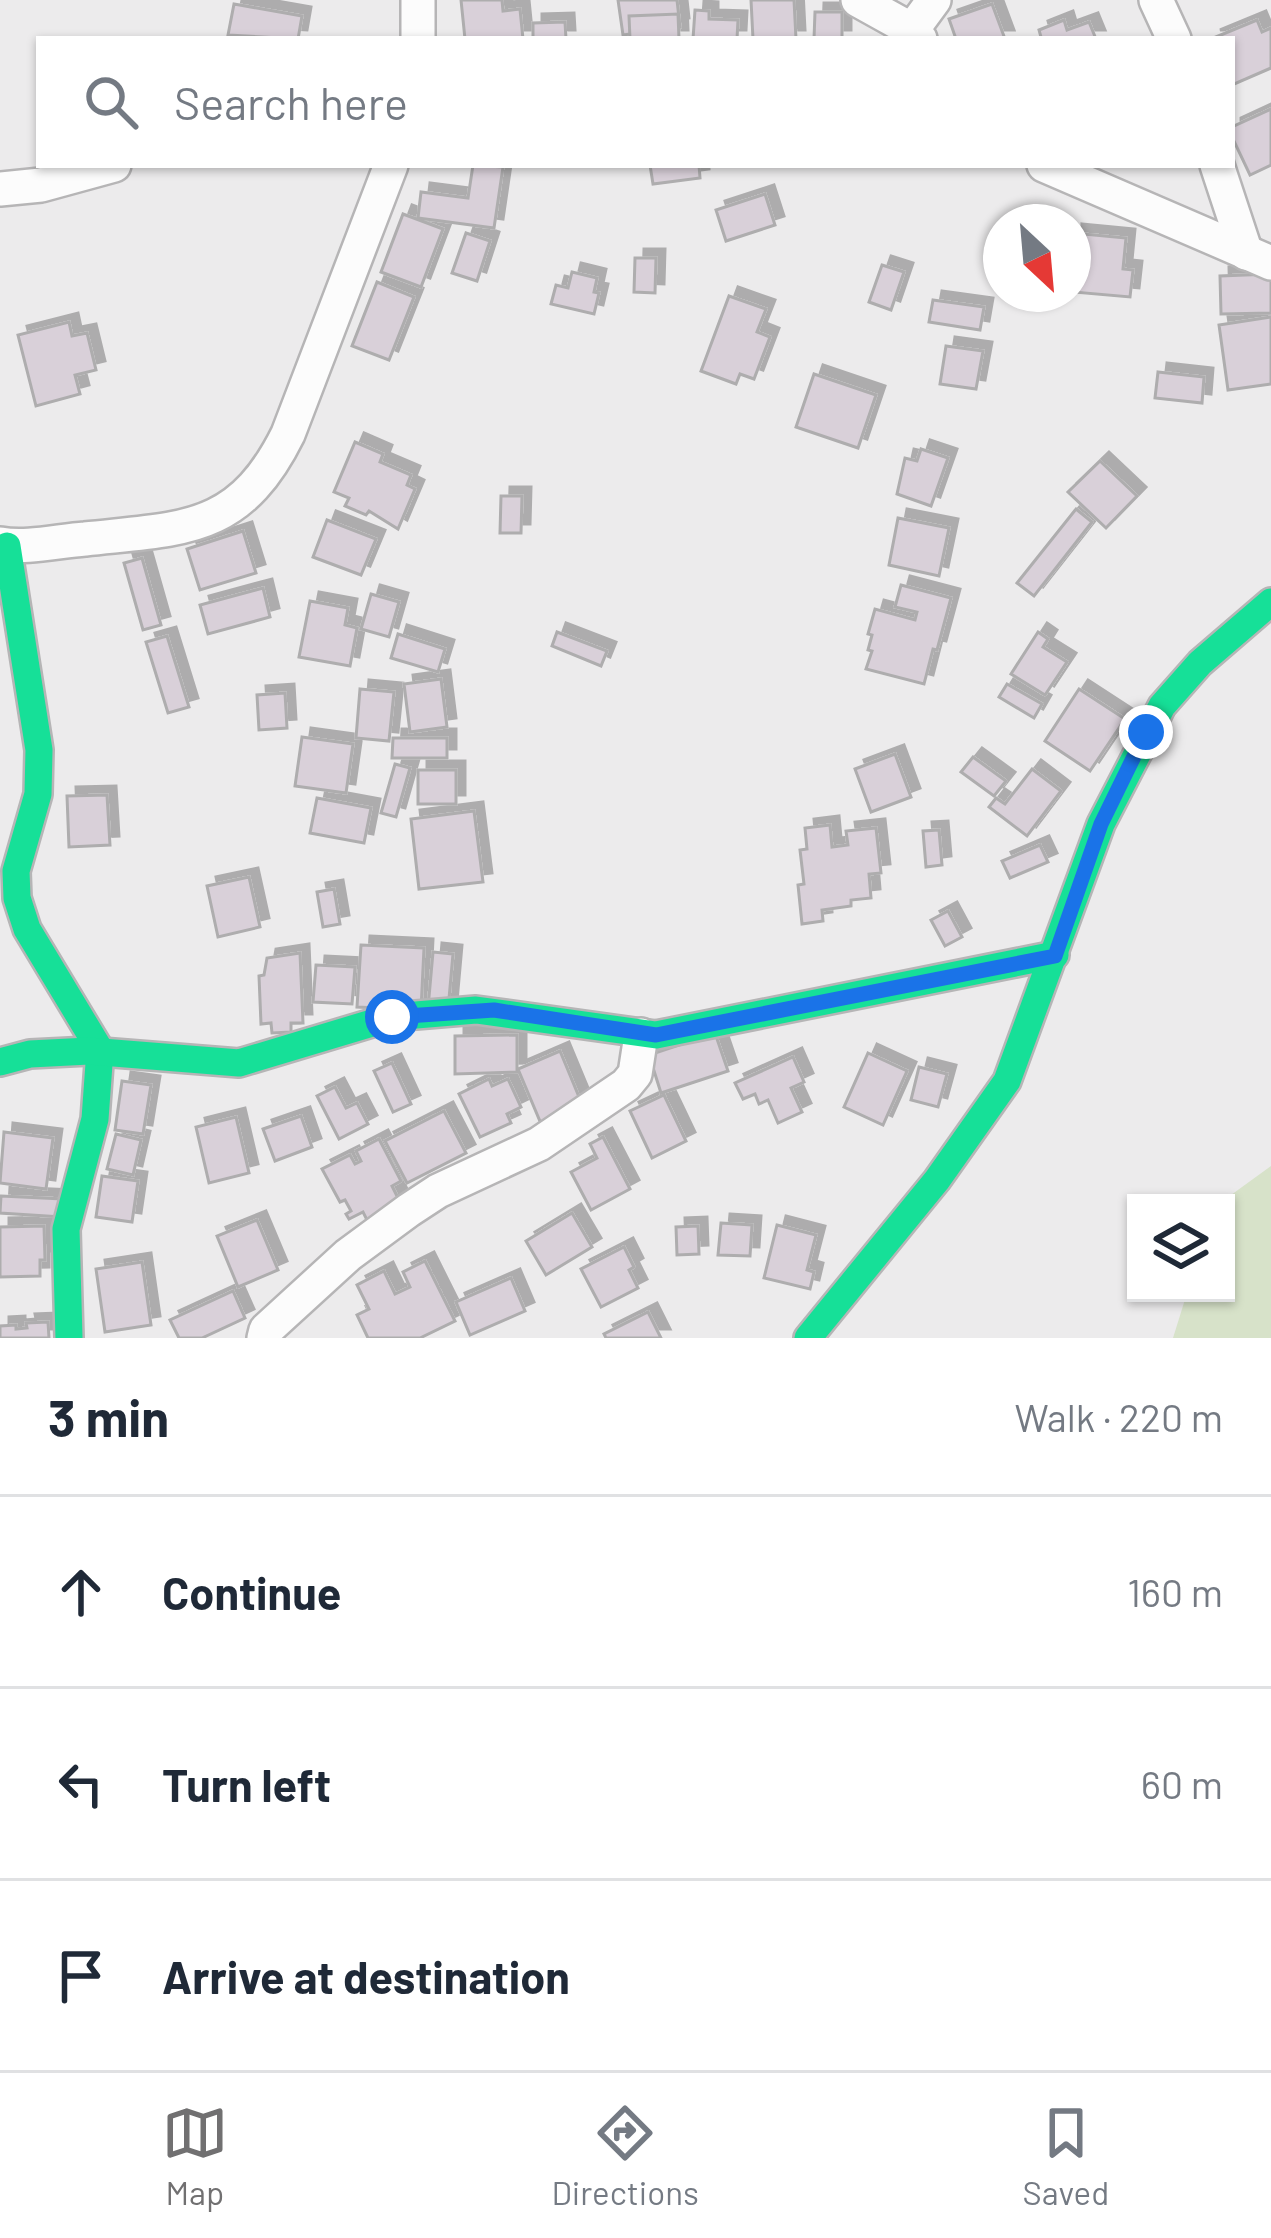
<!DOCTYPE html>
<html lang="en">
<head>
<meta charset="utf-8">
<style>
  body { margin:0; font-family:Barlow,sans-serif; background:#f2f2f3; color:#1f2937 }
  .controls { position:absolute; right:36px; bottom:36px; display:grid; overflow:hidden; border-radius:0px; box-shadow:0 3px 9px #0004 }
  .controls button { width:108px; height:108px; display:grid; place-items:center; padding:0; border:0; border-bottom:3px solid #e0e1e3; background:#fff; color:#1f2937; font:60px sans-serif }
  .compass { position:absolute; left:983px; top:204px; width:108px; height:108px; border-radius:50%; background:#fff; box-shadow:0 3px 9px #0004; rotate:154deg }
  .stop { position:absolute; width:36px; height:36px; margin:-27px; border:9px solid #1a73e8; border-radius:50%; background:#fff }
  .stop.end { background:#1a73e8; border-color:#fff; box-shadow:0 3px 12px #0008 }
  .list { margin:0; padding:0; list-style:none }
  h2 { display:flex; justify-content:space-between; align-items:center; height:156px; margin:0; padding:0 48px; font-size:51px }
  h2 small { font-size:39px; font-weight:400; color:#747a83 }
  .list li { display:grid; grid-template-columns:78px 1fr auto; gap:36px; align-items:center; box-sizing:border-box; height:192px; padding:0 48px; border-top:3px solid #e0e1e3 }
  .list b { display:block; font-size:45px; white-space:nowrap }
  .list em { font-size:39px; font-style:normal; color:#747a83 }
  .icon { flex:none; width:66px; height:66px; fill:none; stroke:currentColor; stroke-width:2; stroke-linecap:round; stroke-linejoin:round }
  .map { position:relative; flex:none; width:1271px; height:1338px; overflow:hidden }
  .search { position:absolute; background:#fff; box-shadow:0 3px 9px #0004; left:36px; right:36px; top:36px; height:132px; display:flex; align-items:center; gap:30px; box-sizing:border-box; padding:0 42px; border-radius:0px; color:#747a83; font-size:45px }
  .sheet { height:732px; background:#fff }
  nav { display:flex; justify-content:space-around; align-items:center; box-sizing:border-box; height:168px; border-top:3px solid #e0e1e3; background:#fff; font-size:33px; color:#747a83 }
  nav a { display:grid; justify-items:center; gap:6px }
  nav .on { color:#717071 }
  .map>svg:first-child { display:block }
  .green { fill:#d7e2c9 }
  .building { fill:#d9d0d9; stroke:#aeadae; stroke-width:3; filter:url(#shadow) }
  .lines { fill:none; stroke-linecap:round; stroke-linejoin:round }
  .street-casing { stroke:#b6b5b6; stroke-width:38 }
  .fast-casing { stroke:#b6b5b6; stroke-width:32 }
  .street { stroke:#fcfcfc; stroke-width:33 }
  .fast { stroke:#16e098; stroke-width:27 }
  .route { stroke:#1a73e8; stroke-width:15 }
</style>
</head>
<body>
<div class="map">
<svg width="1271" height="1338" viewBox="0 0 1271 1338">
  <defs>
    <filter id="shadow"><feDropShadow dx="9" dy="-9" stdDeviation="0" flood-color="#0004"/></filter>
  </defs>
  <rect width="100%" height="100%" fill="#ecebec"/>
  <path class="green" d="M 1271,1166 L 1271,1338 L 1173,1338 L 1187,1293 L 1226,1293 L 1226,1203 L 1220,1203 Z"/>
  <g class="building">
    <path d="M 461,0 L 502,0 L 503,11 L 520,9 L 523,39 L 465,39 Z"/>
    <path d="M 618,0 L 677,0 L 680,27 L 623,35 Z"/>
    <path d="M 751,0 L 794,0 L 796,39 L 753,39 Z"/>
    <path d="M 234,4 L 302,16 L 298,39 L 228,35 Z"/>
    <path d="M 992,4 L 1005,39 L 956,39 L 949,19 Z"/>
    <path d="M 695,10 L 709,11 L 709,19 L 738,20 L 737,39 L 693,39 Z"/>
    <path d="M 815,12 L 842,12 L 842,39 L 814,39 Z"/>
    <path d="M 678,14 L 679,39 L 630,39 L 629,16 Z"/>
    <path d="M 1064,20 L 1067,30 L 1089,22 L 1096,39 L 1035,39 L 1041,37 L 1039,30 Z"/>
    <path d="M 1257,20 L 1262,32 L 1271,28 L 1271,68 L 1232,85 L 1232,39 L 1211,39 Z"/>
    <path d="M 565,22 L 566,39 L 533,39 L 533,23 Z"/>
    <path d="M 1271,109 L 1271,165 L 1250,175 L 1232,137 L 1232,127 Z"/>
    <path d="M 473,165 L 503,167 L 494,228 L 418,218 L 421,192 L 468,198 Z"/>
    <path d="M 650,165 L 699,165 L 700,178 L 653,184 Z"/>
    <path d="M 765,194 L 775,225 L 726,241 L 716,210 Z"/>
    <path d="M 403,214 L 443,229 L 421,287 L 381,272 Z"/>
    <path d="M 466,233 L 490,241 L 477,281 L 452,273 Z"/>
    <path d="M 1073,233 L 1126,238 L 1123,269 L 1133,270 L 1130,297 L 1073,292 Z"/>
    <path d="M 635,258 L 656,258 L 655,293 L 634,292 Z"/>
    <path d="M 882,265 L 904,272 L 891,310 L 869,302 Z"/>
    <path d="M 572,272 L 597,278 L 594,292 L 599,293 L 594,314 L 551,304 L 556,285 L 568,288 Z"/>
    <path d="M 1271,274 L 1271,313 L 1221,314 L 1220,276 Z"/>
    <path d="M 377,282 L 414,297 L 389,360 L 352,346 Z"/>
    <path d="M 729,296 L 766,309 L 757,332 L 770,337 L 754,379 L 740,374 L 736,384 L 701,371 Z"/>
    <path d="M 933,300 L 984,307 L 980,330 L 929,322 Z"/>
    <path d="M 1271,317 L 1271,384 L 1228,390 L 1219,325 Z"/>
    <path d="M 69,322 L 72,336 L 87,333 L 96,370 L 75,375 L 80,394 L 36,406 L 18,335 Z"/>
    <path d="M 946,346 L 983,351 L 976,389 L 940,384 Z"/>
    <path d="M 1158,372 L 1204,377 L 1202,403 L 1155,398 Z"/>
    <path d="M 814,374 L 876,395 L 858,448 L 796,427 Z"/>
    <path d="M 355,442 L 383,454 L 380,462 L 411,475 L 407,485 L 415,489 L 398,529 L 369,511 L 366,515 L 345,506 L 349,498 L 334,492 Z"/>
    <path d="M 921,449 L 948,458 L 931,506 L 897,494 L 905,458 L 917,461 Z"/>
    <path d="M 1100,461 L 1137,496 L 1106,528 L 1068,492 Z"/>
    <path d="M 501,496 L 522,496 L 521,533 L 500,533 Z"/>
    <path d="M 1076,509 L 1092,522 L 1034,596 L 1017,583 Z"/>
    <path d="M 898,518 L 949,528 L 939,576 L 889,565 Z"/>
    <path d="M 327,520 L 376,539 L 361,575 L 313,557 Z"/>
    <path d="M 243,531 L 256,573 L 200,590 L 187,549 Z"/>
    <path d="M 142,558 L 161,625 L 143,630 L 124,563 Z"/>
    <path d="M 901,585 L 951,598 L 937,650 L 933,649 L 924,684 L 866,669 L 872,651 L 868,650 L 872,635 L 868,634 L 875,609 L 915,620 L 917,612 L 895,607 Z"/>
    <path d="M 263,588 L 270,617 L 208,634 L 200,605 Z"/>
    <path d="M 371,594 L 399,602 L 389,637 L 361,629 Z"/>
    <path d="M 310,601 L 348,608 L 345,625 L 357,628 L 350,666 L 299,657 Z"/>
    <path d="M 557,632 L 607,651 L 601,666 L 552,646 Z"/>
    <path d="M 1038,632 L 1048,639 L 1043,647 L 1067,662 L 1045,695 L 1011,674 Z"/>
    <path d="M 398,634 L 445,649 L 438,672 L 391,658 Z"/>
    <path d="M 167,636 L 189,707 L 168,713 L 146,642 Z"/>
    <path d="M 441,679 L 447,727 L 410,732 L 404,684 Z"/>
    <path d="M 1007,684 L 1042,704 L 1034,718 L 999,697 Z"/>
    <path d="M 360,689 L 394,692 L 389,741 L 356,738 Z"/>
    <path d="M 1079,689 L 1125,719 L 1090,771 L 1045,741 Z"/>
    <path d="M 285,693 L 287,728 L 259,730 L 257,695 Z"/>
    <path d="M 302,737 L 353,744 L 346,793 L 295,786 Z"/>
    <path d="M 393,738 L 447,738 L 447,758 L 392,758 Z"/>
    <path d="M 895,754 L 911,797 L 871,812 L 855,769 Z"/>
    <path d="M 973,757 L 1006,781 L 994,796 L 961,772 Z"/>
    <path d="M 395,764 L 410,768 L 396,817 L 381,813 Z"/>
    <path d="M 1032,769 L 1061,791 L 1027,836 L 989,807 L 996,798 L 1005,804 Z"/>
    <rect x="418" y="770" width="38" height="34"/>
    <path d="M 107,795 L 110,845 L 69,847 L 67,796 Z"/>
    <path d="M 317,798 L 371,808 L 364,843 L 310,833 Z"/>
    <path d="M 474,811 L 483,882 L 419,889 L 411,819 Z"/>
    <path d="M 830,825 L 832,847 L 848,845 L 846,831 L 876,828 L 881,873 L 869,874 L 871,898 L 851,900 L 851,906 L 822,910 L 823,921 L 802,924 L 798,885 L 804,884 L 800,850 L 807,849 L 805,828 Z"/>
    <path d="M 939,830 L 942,865 L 926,867 L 923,831 Z"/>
    <path d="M 1040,845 L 1048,862 L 1010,878 L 1002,861 Z"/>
    <path d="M 249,877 L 260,927 L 218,937 L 207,886 Z"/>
    <path d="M 334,889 L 340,924 L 323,927 L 317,892 Z"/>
    <path d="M 948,911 L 962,937 L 945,946 L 931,920 Z"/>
    <path d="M 361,945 L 424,948 L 421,1010 L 357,1007 Z"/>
    <path d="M 433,952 L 453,954 L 448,1010 L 428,1008 Z"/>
    <path d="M 300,953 L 303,1023 L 291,1023 L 291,1032 L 272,1033 L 271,1023 L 261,1024 L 259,976 L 264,975 L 267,958 Z"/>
    <path d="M 316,965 L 355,967 L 352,1004 L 313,1002 Z"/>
    <path d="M 715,1033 L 728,1071 L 661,1093 L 649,1055 Z"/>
    <path d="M 517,1035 L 517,1072 L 455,1074 L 455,1036 Z"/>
    <path d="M 560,1051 L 584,1109 L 542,1126 L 518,1069 Z"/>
    <path d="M 868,1053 L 907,1071 L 883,1125 L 844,1107 Z"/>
    <path d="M 793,1057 L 804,1082 L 791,1088 L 802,1112 L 778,1123 L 768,1100 L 759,1104 L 755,1094 L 743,1099 L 735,1083 Z"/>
    <path d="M 392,1063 L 411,1104 L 393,1112 L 374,1071 Z"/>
    <path d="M 919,1067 L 947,1074 L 938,1107 L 911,1100 Z"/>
    <path d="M 489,1079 L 492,1086 L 508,1079 L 521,1107 L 507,1114 L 511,1123 L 480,1137 L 459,1094 Z"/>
    <path d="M 122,1081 L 151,1085 L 143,1134 L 115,1130 Z"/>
    <path d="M 335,1087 L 346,1108 L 357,1103 L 368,1124 L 339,1139 L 317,1096 Z"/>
    <path d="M 664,1095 L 686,1141 L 652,1158 L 630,1111 Z"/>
    <path d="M 444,1111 L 466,1153 L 407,1183 L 385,1141 Z"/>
    <path d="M 301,1116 L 312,1147 L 275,1161 L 263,1129 Z"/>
    <path d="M 236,1117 L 249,1173 L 209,1183 L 196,1127 Z"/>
    <path d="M 4,1132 L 53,1138 L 46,1189 L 0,1183 Z"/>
    <path d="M 116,1134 L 141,1140 L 133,1175 L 107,1169 Z"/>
    <path d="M 603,1137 L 630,1189 L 591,1210 L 571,1172 L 597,1158 L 590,1144 Z"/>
    <path d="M 379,1139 L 401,1181 L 392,1186 L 400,1202 L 367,1220 L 363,1212 L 349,1219 L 346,1214 L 351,1211 L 345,1200 L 340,1202 L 322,1169 L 350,1155 L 355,1164 L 361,1161 L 356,1151 Z"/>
    <path d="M 102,1176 L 138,1181 L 132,1222 L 96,1217 Z"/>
    <path d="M 1,1196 L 63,1199 L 62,1217 L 0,1213 Z"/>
    <path d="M 572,1213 L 592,1247 L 546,1275 L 526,1241 Z"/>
    <path d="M 257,1220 L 278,1270 L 238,1287 L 217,1236 Z"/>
    <path d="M 721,1223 L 752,1225 L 750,1256 L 718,1255 Z"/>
    <path d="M 777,1225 L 816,1235 L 807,1270 L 814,1272 L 810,1289 L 764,1278 Z"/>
    <path d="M 44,1226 L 45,1260 L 40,1260 L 40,1276 L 0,1277 L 0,1227 Z"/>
    <path d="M 698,1226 L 699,1254 L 677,1255 L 676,1227 Z"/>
    <path d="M 624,1247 L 634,1267 L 629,1270 L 638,1288 L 601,1307 L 581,1269 Z"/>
    <path d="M 425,1261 L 455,1321 L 420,1338 L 368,1338 L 357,1315 L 369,1309 L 357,1285 L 384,1271 L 395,1294 L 410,1287 L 403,1272 Z"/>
    <path d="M 142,1262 L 151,1325 L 105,1332 L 96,1269 Z"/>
    <path d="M 511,1278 L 525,1311 L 470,1335 L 456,1302 Z"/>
    <path d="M 233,1291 L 245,1318 L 202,1338 L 179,1338 L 170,1320 Z"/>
    <path d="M 648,1312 L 661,1338 L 606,1338 L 604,1334 Z"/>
    <path d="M 48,1322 L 49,1338 L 0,1338 L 0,1326 L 16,1325 L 16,1329 L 27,1328 L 26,1323 Z"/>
  </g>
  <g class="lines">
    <g class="street-casing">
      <g id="street">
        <path d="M 418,0 L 418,39"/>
        <path d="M 858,0 L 912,30 L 920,39"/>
        <path d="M 1156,0 L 1174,39"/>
        <path d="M 912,30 L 934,0"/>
        <path d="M 1044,165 L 1271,263"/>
        <path d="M 1217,165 L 1246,253"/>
        <path d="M 0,189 L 41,185 L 114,165"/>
        <path d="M 0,544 C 26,549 58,541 85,539 C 184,528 239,533 288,434 L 391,165"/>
        <path d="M 264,1338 L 266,1330 L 348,1255 L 409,1210 L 438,1191 L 539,1144 L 626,1085 L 635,1074 L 641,1035"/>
      </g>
    </g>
    <g class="fast-casing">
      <g id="fast">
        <path d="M 7,546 L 39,750 L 38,794 L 16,871 L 17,898 L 27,929 L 100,1050 L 95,1119 L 66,1229 L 69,1338"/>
        <path d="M 0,1062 L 30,1054 L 89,1051 L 239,1063 L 392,1017 L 476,1010 L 656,1035 L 1055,955"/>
        <path d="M 808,1338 L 937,1180 L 1007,1081 L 1101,824 L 1162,706 L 1200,663 L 1271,602"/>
      </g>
    </g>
    <use href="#street" class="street"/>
    <use href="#fast" class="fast"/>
  </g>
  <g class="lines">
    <path class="route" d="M 392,1017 L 494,1010 L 656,1035 L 1055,956 L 1101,824 L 1146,732"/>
  </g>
</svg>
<div class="controls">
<button><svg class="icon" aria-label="layers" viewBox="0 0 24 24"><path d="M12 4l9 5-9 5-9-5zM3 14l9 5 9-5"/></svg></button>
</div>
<svg class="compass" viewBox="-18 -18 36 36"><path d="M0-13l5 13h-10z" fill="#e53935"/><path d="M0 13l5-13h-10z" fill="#747a83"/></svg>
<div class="stop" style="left:392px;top:1017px"></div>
<div class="stop end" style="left:1146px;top:732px"></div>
<div class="search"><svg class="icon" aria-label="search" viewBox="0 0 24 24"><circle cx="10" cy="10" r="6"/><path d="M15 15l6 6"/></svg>Search here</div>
</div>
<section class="sheet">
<h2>3 min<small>Walk · 220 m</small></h2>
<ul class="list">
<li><svg class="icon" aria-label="ahead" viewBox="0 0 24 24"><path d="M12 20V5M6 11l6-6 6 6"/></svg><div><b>Continue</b></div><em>160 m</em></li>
<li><svg class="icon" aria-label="left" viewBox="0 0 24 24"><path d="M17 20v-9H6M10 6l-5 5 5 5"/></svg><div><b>Turn left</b></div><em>60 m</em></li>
<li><svg class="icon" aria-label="arrive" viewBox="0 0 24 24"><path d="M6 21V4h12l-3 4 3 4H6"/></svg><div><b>Arrive at destination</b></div></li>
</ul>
</section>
<nav>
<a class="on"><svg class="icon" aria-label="map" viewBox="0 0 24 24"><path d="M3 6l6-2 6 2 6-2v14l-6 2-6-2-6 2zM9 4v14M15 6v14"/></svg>Map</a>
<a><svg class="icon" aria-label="directions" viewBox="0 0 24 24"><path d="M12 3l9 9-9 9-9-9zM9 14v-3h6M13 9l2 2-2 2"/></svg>Directions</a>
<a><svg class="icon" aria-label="saved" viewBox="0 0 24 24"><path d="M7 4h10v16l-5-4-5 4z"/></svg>Saved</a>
</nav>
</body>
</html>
